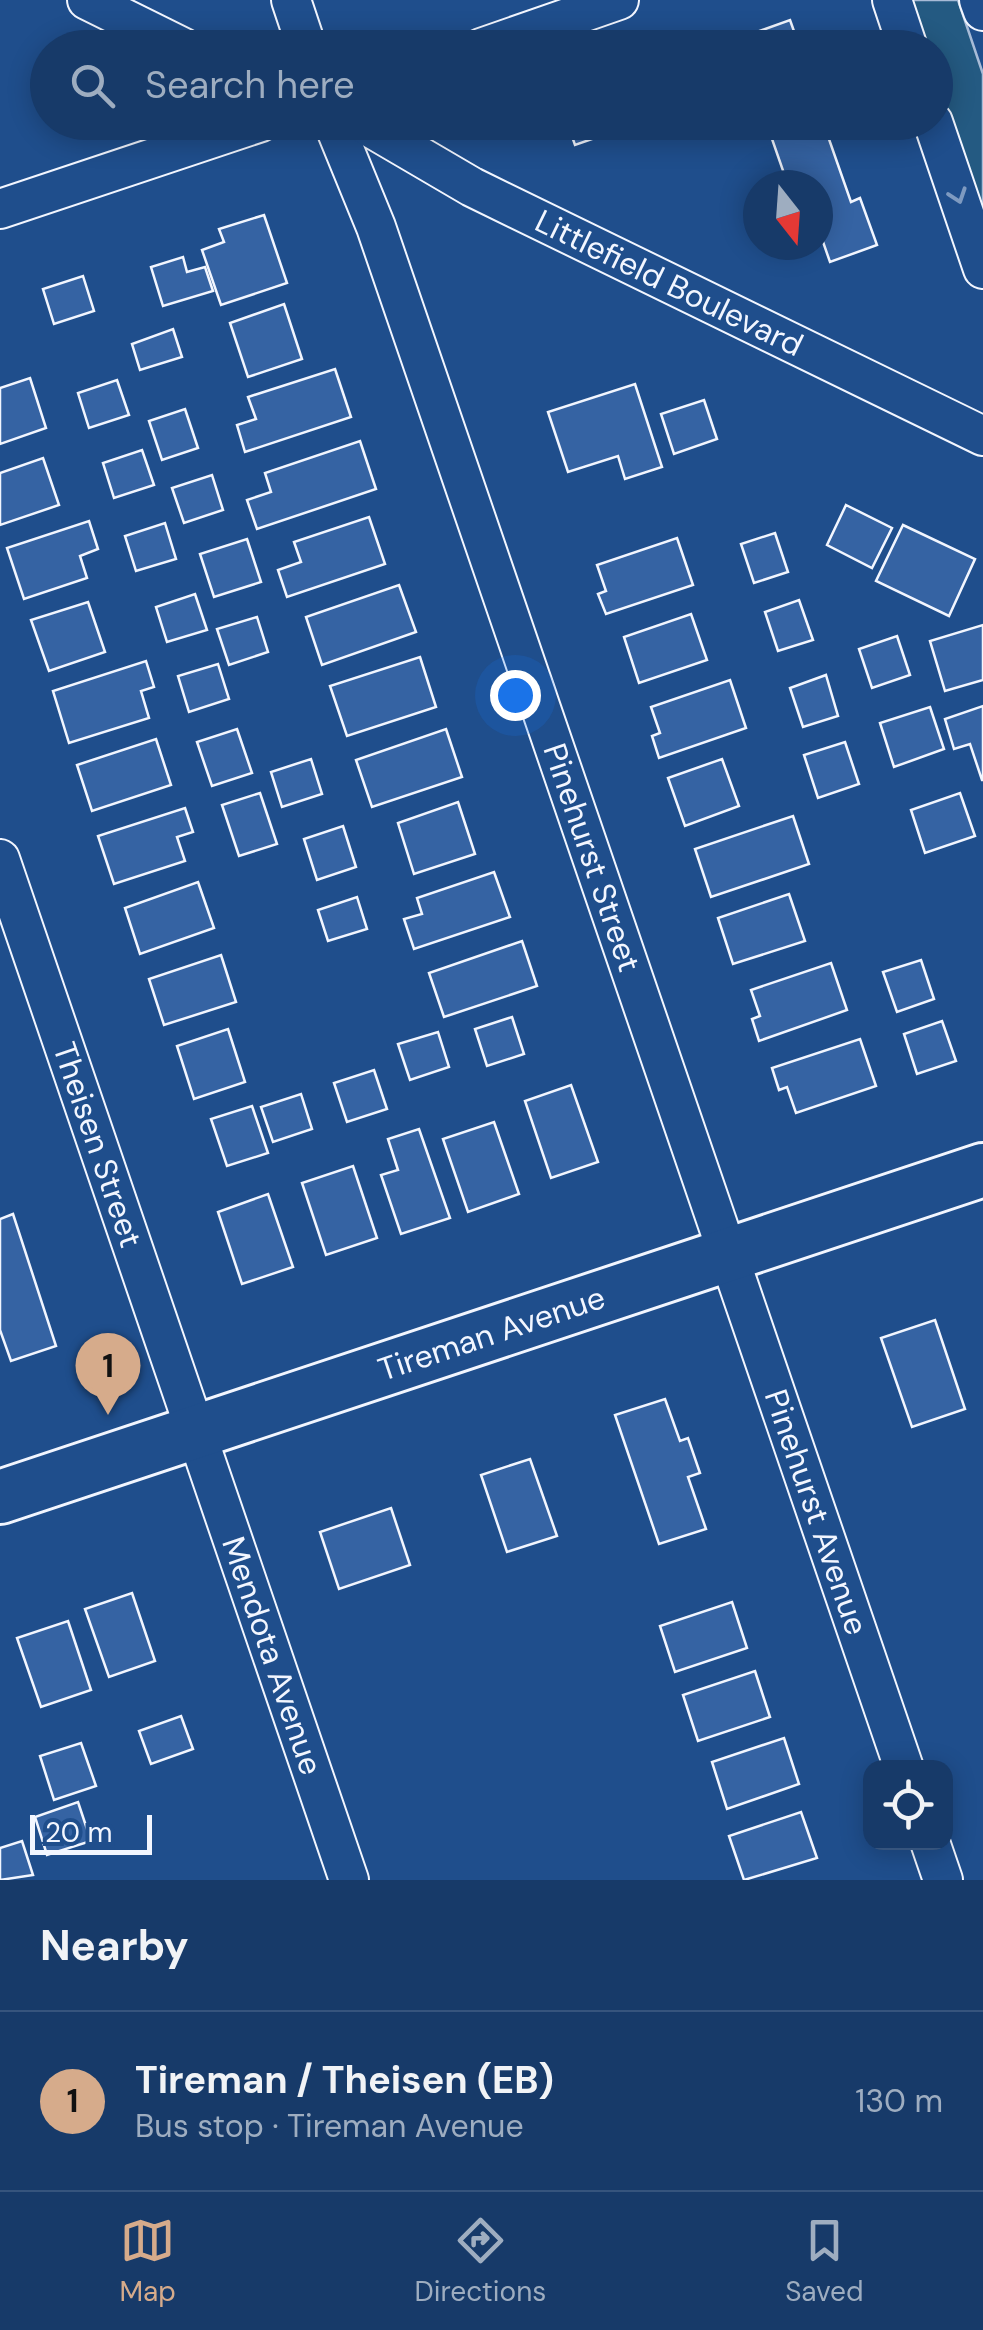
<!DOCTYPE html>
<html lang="en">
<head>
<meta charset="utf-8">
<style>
  body { margin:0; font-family:"DM Sans",sans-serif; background:#20416f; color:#f1f3f6 }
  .controls { position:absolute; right:30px; bottom:30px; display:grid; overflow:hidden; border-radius:20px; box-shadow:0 5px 25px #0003 }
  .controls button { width:90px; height:90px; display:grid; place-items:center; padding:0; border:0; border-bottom:2px solid #36547d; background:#173a69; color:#f1f3f6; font:50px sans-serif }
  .compass { position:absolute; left:743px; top:170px; width:90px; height:90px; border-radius:50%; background:#173a69; box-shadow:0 5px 25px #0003; rotate:163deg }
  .scale { position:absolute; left:30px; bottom:25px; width:122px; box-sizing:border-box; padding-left:10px; border:5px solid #f2f6ff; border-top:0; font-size:28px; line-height:35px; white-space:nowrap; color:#f2f6ff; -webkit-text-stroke:8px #1f4e8c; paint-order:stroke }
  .you { position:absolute; left:515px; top:695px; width:35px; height:35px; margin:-25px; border:8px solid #fff; border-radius:50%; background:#1a73e8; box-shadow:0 0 0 15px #1a73e833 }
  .badge { display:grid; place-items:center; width:65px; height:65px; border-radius:50%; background:#d6ab8b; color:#111; font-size:32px; font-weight:700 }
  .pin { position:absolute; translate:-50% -82px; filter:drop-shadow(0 2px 5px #0008) }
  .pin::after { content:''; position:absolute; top:52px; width:35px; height:30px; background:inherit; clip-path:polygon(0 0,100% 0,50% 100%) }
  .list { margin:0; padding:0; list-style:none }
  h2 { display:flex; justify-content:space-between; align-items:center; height:130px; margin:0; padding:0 40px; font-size:42px }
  h2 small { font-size:32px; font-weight:400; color:#9eadc0 }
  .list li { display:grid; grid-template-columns:65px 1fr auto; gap:30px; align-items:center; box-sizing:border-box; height:180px; padding:0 40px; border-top:2px solid #36547d }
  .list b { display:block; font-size:38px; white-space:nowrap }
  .list p { margin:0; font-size:32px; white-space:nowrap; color:#9eadc0 }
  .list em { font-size:32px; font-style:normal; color:#9eadc0 }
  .icon { flex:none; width:55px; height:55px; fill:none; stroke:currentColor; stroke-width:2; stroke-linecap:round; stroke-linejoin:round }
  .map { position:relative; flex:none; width:983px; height:1880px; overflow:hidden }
  .search { position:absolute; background:#173a69; box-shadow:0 5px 25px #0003; left:30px; right:30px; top:30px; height:110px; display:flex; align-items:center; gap:25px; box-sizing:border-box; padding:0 35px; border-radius:55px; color:#9eadc0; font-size:38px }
  .sheet { height:310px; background:#173a69 }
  nav { display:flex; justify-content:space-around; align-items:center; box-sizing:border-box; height:140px; border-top:2px solid #36547d; background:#173a69; font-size:28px; color:#9eadc0 }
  nav a { display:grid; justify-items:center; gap:5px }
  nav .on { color:#d6ab8b }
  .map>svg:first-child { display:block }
  .green { fill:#245a82; stroke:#a8bbd7; stroke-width:2.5 }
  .building { fill:#3563a3; stroke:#f2f6ff; stroke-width:2.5 }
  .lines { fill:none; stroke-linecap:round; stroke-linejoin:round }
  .street-casing { stroke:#f2f6ff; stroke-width:42 }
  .secondary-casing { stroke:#f2f6ff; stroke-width:58 }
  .street { stroke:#1f4e8c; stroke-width:38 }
  .secondary { stroke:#1f4e8c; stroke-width:52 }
  .oneway { stroke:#7e9ac0 }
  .labels { text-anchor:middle; stroke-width:8; stroke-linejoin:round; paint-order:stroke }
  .street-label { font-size:32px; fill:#f2f6ff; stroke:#1f4e8c }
</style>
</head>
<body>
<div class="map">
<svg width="983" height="1880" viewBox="0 0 983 1880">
  <rect width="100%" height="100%" fill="#1f4e8c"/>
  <path class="green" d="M 908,0 L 958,0 L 983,74 L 983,217 L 936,80 L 936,48 L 924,47 Z"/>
  <g class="building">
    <path d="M 790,20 L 800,48 L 712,48 Z"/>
    <path d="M 567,122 L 622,122 L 624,128 L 575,145 Z"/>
    <path d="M 687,122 L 726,122 L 692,134 Z"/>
    <path d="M 816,122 L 823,122 L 851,202 L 860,198 L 877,245 L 830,262 L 821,236 L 818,238 L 818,185 L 788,185 L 772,139 Z"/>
    <path d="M 264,215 L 287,283 L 221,305 L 202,250 L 224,242 L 219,229 Z"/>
    <path d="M 183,257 L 187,272 L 205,267 L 213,291 L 163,306 L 151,267 Z"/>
    <path d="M 83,276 L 94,311 L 54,324 L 43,289 Z"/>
    <path d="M 284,304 L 302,359 L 248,377 L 230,323 Z"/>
    <path d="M 173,329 L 182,357 L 140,370 L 132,344 Z"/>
    <path d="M 335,369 L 351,417 L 245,452 L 237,425 L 256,419 L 248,397 Z"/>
    <path d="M 30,378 L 46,428 L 0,444 L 0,388 Z"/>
    <path d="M 117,380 L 129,415 L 89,428 L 78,393 Z"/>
    <path d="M 635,384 L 662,467 L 625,479 L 618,456 L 568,472 L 548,412 Z"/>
    <path d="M 704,400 L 717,439 L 674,454 L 661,414 Z"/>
    <path d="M 185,409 L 198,448 L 162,460 L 149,421 Z"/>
    <path d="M 360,441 L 376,489 L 257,529 L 247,500 L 271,492 L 265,473 Z"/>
    <path d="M 142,450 L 154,485 L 114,498 L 103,463 Z"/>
    <path d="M 43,458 L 59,505 L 0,525 L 0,473 Z"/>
    <path d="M 212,475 L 223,510 L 184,523 L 172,488 Z"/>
    <path d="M 846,505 L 892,528 L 872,568 L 827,545 Z"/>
    <path d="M 369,517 L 385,564 L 287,597 L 278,570 L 301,562 L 294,542 Z"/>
    <path d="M 89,521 L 98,549 L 80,556 L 87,578 L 24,599 L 7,548 Z"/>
    <path d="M 165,523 L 176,559 L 136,571 L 125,536 Z"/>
    <path d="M 903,525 L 975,559 L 949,616 L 876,581 Z"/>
    <path d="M 775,533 L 788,572 L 754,583 L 741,544 Z"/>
    <path d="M 677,538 L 693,585 L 606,614 L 598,594 L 606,591 L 597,565 Z"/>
    <path d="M 247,539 L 261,582 L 214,597 L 200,554 Z"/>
    <path d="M 399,585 L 416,632 L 322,665 L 306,617 Z"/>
    <path d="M 195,594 L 207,630 L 167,642 L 156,607 Z"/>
    <path d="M 799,600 L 813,640 L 778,651 L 765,612 Z"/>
    <path d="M 88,602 L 105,652 L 49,671 L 31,620 Z"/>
    <path d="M 691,614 L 707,660 L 639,683 L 624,637 Z"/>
    <path d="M 257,617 L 268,652 L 229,665 L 217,629 Z"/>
    <path d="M 983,625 L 983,680 L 945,691 L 930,641 Z"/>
    <path d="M 897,636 L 910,675 L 872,688 L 859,649 Z"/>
    <path d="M 420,657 L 436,707 L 347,736 L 330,686 Z"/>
    <path d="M 146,661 L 154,687 L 141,691 L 149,718 L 69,743 L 53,691 Z"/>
    <path d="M 218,664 L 229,699 L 189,712 L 178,676 Z"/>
    <path d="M 826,675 L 838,716 L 803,727 L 790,688 Z"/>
    <path d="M 730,680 L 746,728 L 659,758 L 652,736 L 660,733 L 651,707 Z"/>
    <path d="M 983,706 L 983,780 L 982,780 L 970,744 L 954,749 L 945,719 Z"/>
    <path d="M 930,707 L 944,749 L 894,767 L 880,723 Z"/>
    <path d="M 237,729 L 252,773 L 212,786 L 197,742 Z"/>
    <path d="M 446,729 L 462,777 L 372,807 L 356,760 Z"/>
    <path d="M 156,739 L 171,785 L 92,811 L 77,765 Z"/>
    <path d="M 845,742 L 859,784 L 818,798 L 804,755 Z"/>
    <path d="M 311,759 L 322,794 L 282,807 L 271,772 Z"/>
    <path d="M 722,759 L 739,806 L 685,826 L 668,778 Z"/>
    <path d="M 260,793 L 277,844 L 239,856 L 222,805 Z"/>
    <path d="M 960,793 L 975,836 L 925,853 L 911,810 Z"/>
    <path d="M 458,802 L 475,854 L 414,874 L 398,823 Z"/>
    <path d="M 185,808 L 193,832 L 177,837 L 185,861 L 114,884 L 98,836 Z"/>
    <path d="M 793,816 L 809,864 L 711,897 L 695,849 Z"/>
    <path d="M 343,826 L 356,867 L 317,880 L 304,839 Z"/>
    <path d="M 494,872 L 510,917 L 414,949 L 404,919 L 422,914 L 417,898 Z"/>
    <path d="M 198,882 L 214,928 L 140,954 L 125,908 Z"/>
    <path d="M 789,894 L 805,941 L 733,964 L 718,918 Z"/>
    <path d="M 357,897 L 367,929 L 328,941 L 318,910 Z"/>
    <path d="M 522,941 L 537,986 L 444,1017 L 429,973 Z"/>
    <path d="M 221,955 L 236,1002 L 164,1025 L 149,979 Z"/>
    <path d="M 921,960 L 934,999 L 897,1012 L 883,972 Z"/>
    <path d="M 831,963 L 847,1010 L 759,1041 L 752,1019 L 760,1016 L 751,990 Z"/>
    <path d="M 512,1017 L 524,1054 L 487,1066 L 475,1029 Z"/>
    <path d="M 942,1021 L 956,1061 L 917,1074 L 904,1034 Z"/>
    <path d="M 228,1029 L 245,1082 L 194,1099 L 177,1046 Z"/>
    <path d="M 438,1032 L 449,1067 L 410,1080 L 398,1044 Z"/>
    <path d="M 860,1039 L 876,1086 L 796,1113 L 787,1087 L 779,1090 L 772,1068 Z"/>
    <path d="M 374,1070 L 387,1109 L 347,1122 L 334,1083 Z"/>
    <path d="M 571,1085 L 598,1162 L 551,1178 L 525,1101 Z"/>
    <path d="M 301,1094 L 312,1129 L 273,1142 L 261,1107 Z"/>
    <path d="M 252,1106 L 268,1153 L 227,1166 L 211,1119 Z"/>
    <path d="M 494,1122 L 519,1194 L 468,1212 L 443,1139 Z"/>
    <path d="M 419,1129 L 450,1218 L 401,1234 L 381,1175 L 398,1170 L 388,1139 Z"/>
    <path d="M 353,1166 L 377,1238 L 326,1255 L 302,1183 Z"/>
    <path d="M 268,1194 L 293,1267 L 242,1284 L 218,1212 Z"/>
    <path d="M 13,1214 L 56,1346 L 11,1361 L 0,1330 L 0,1219 Z"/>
    <path d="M 935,1320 L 965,1409 L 912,1427 L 881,1338 Z"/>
    <path d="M 665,1399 L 680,1441 L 688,1438 L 700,1473 L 688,1477 L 706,1529 L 659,1544 L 615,1415 Z"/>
    <path d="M 530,1459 L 557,1536 L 507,1552 L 481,1475 Z"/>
    <path d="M 391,1508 L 410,1565 L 339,1589 L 320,1532 Z"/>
    <path d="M 132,1593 L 155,1661 L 109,1677 L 85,1609 Z"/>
    <path d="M 732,1602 L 747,1648 L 675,1672 L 660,1626 Z"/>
    <path d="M 68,1621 L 91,1690 L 41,1707 L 17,1638 Z"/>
    <path d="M 755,1671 L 770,1717 L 698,1741 L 683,1695 Z"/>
    <path d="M 181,1716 L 193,1749 L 151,1764 L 139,1731 Z"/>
    <path d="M 784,1738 L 799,1784 L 727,1809 L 712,1762 Z"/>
    <path d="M 81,1743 L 96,1786 L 54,1800 L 40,1756 Z"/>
    <path d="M 78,1802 L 91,1841 L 47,1855 L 35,1817 Z"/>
    <path d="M 801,1812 L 817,1858 L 744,1880 L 729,1836 Z"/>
    <path d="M 22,1841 L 33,1875 L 0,1880 L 0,1848 Z"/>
  </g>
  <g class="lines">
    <g class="street-casing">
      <g id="street">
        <path d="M 87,0 L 184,48"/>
        <path d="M 291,0 L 307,48"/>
        <path d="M 892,0 L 908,48"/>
        <path d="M 979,0 L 983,11"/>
        <path d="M 481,48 L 619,0"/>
        <path id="s1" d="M 333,122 L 376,227 L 904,1768"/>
        <path id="s2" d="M 361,122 L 472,187 L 983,436"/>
        <path d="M 933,122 L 983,269"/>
        <path d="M 0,209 L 261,122"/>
        <path id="s3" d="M 0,859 L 349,1880"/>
        <path d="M 930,1842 L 943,1880"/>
      </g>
    </g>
    <g class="secondary-casing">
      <g id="secondary">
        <path id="s4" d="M 0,1497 L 983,1170"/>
      </g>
    </g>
    <use href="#street" class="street"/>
    <use href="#secondary" class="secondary"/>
  </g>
  <defs><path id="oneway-chevron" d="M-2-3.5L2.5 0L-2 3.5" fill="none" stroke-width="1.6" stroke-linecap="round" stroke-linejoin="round" transform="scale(2.5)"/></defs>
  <use class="oneway" href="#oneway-chevron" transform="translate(958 196) rotate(71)"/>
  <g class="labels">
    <g class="street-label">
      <text dy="11" stroke="none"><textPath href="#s2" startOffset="348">Littlefield Boulevard</textPath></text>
      <text dy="11" stroke="none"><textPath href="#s1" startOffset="780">Pinehurst Street</textPath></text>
      <text dy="11" stroke="none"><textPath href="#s3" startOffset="302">Theisen Street</textPath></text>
      <text dy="11" stroke="none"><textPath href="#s4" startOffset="518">Tireman Avenue</textPath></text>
      <text dy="11" stroke="none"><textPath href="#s1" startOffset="1472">Pinehurst Avenue</textPath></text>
      <text dy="11" stroke="none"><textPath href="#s3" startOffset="842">Mendota Avenue</textPath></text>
    </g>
  </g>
</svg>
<div class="controls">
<button><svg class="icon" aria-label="locate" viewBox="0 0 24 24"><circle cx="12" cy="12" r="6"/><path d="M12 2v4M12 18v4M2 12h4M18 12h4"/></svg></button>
</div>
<svg class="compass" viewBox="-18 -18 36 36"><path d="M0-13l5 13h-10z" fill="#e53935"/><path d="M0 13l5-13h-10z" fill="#9eadc0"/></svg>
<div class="scale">20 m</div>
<div class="you"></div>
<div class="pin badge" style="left:108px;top:1415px">1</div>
<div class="search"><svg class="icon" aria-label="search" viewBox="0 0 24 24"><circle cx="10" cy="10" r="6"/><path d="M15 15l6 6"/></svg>Search here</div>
</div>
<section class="sheet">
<h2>Nearby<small></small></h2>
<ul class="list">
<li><span class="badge">1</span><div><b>Tireman / Theisen (EB)</b><p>Bus stop · Tireman Avenue</p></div><em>130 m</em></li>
</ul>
</section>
<nav>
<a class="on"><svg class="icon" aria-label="map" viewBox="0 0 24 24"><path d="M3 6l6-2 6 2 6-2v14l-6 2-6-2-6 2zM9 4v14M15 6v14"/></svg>Map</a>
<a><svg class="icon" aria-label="directions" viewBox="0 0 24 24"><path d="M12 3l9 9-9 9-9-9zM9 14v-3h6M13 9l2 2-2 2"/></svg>Directions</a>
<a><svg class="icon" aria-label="saved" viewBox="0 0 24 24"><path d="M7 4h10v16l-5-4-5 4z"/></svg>Saved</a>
</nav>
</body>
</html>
